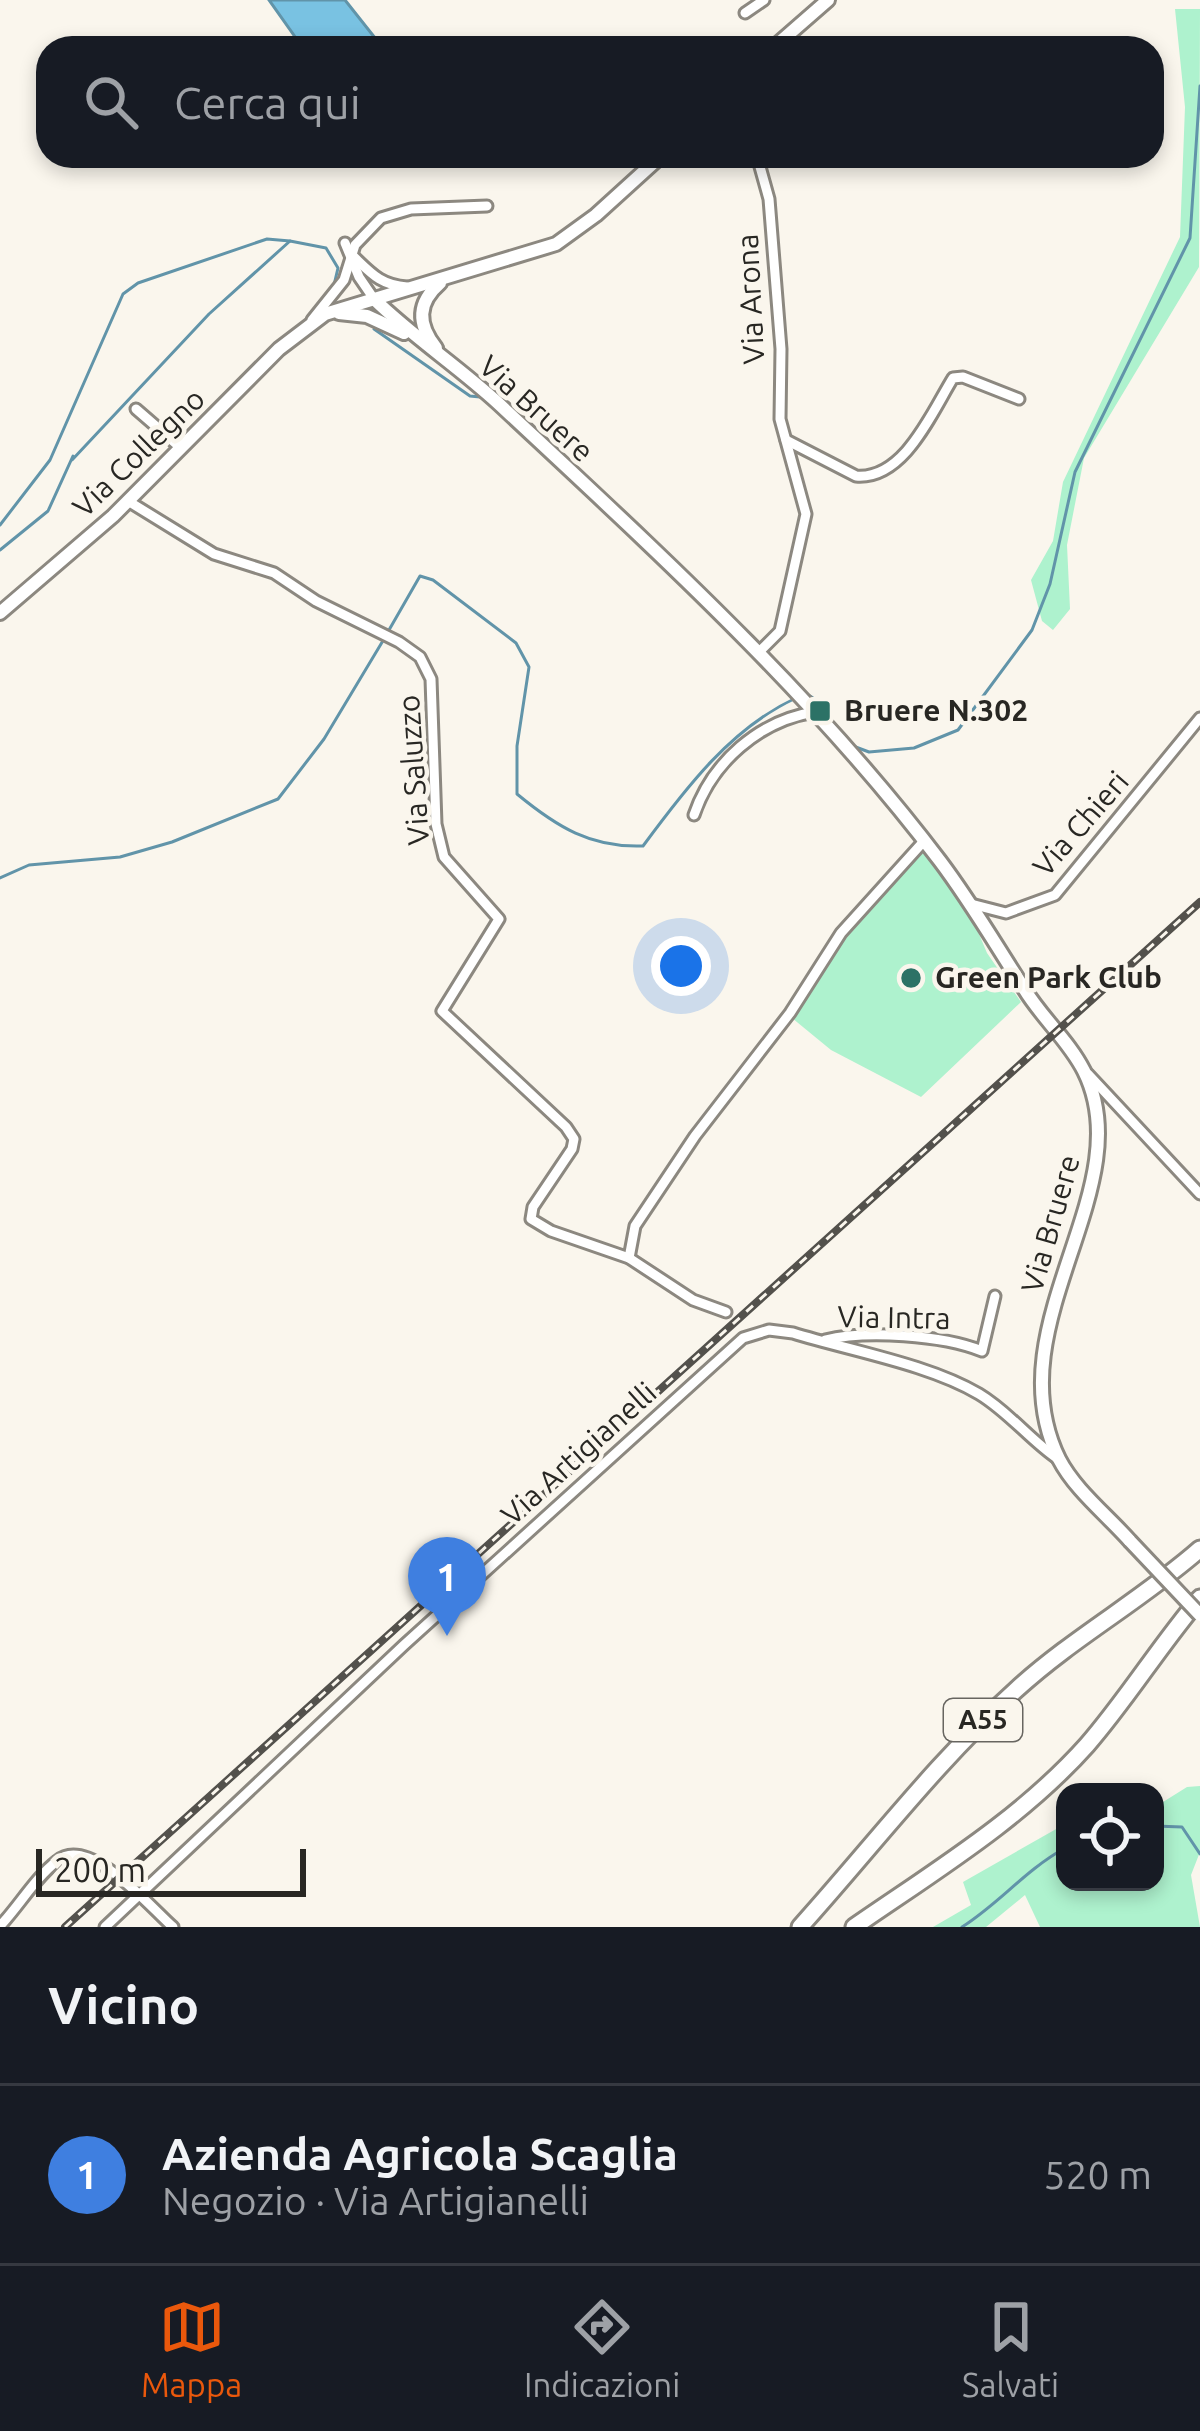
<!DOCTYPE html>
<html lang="it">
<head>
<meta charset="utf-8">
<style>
  body { margin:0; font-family:Ubuntu,sans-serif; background:#242831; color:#f1f3f6 }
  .controls { position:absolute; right:36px; bottom:36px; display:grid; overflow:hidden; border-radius:24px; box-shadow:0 6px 18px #0003 }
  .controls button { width:108px; height:108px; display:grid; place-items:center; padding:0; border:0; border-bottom:3px solid #363941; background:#171b24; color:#f1f3f6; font:60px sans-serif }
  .scale { position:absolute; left:36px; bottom:30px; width:270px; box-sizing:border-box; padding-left:12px; border:6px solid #282723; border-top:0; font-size:33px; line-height:42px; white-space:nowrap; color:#282723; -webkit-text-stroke:9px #faf6ed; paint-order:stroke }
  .you { position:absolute; left:681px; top:966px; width:42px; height:42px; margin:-30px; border:9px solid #fff; border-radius:50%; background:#1a73e8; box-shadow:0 0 0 18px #1a73e833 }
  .badge { display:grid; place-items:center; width:78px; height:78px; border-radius:50%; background:#ea580c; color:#fff; font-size:39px; font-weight:700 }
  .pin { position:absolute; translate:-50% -99px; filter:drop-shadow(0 3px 6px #0008) }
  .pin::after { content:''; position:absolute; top:63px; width:42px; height:36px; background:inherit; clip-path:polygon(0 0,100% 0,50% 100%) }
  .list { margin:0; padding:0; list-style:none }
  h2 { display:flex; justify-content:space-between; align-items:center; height:156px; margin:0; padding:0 48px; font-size:51px }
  h2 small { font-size:39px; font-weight:400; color:#9ea1a6 }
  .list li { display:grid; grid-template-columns:78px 1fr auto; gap:36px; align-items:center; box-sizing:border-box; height:180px; padding:0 48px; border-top:3px solid #363941 }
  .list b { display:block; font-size:45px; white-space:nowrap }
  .list p { margin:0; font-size:39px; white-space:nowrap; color:#9ea1a6 }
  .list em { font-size:39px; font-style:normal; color:#9ea1a6 }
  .icon { flex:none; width:66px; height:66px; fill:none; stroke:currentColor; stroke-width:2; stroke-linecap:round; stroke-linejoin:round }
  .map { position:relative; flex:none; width:1200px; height:1927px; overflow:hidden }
  .search { position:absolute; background:#171b24; box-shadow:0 6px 18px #0003; left:36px; right:36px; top:36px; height:132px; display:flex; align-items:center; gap:30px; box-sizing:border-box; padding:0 42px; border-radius:36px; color:#9ea1a6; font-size:45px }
  .sheet { height:336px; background:#171b24 }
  nav { display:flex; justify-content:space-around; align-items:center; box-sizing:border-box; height:168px; border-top:3px solid #363941; background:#171b24; font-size:33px; color:#9ea1a6 }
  nav a { display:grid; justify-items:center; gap:6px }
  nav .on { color:#ea580c }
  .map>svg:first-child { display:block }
  .green { fill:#aef2ce }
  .water { fill:#79c2e2; stroke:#6194a9; stroke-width:3 }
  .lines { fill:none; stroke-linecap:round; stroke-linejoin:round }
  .stream { stroke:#6194a9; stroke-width:3 }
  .street-casing { stroke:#8c8880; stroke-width:15 }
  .secondary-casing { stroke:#8c8880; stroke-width:18 }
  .highway-casing { stroke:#8c8880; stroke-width:21 }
  .street { stroke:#fff; stroke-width:9 }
  .secondary { stroke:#fff; stroke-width:12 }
  .highway { stroke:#fff; stroke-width:15 }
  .rail-casing { stroke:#53514c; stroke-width:8 }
  .rail { stroke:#faf6ed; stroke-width:3; stroke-dasharray:9; stroke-linecap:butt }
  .secondary-bridge-casing { stroke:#8c8880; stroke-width:18; stroke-linecap:butt }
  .secondary-bridge { stroke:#fff; stroke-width:12 }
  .poi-dot { fill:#2c7266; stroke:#faf6ed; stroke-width:4.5 }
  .labels { text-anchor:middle; stroke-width:9; stroke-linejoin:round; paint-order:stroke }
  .shield { fill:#faf6ed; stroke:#676560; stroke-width:3 }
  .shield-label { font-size:27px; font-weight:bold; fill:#282723 }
  .street-label { font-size:30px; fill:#282723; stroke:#faf6ed }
  .poi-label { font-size:30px; font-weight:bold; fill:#282723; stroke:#faf6ed; text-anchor:start }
</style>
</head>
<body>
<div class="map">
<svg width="1200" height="1927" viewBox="0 0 1200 1927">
  <rect width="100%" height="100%" fill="#faf6ed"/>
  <g class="green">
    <path d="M 1175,9 L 1200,9 L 1199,267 L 1084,458 L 1067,545 L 1070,609 L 1053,630 L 1042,621 L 1031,580 L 1053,541 L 1063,482 L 1180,237 L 1185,107 Z"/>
    <path d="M 918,851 L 952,870 L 987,953 L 1021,1002 L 921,1097 L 831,1050 L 792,1018 L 846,933 Z"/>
    <path d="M 1200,1786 L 1200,1852 L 1191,1875 L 1200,1927 L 1040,1927 L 1025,1895 L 986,1927 L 933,1927 L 971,1905 L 963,1882 L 1065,1824 L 1065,1882 L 1155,1882 L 1155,1807 L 1187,1787 Z"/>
  </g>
  <path class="water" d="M 269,0 L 345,0 L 383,48 L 303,48 Z"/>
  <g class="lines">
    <g class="stream">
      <path d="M 374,329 L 470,396 L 480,397"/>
      <path d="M 0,525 L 50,460 L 123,294 L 138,283 L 267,239 L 290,241"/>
      <path d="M 0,550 L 48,511 L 73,456 L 72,460 L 209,314 L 290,241 L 326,248 L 338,268 L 334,285"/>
      <path d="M 389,630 L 420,576 L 433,580 L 516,643 L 529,667 L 517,746 L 517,794 C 557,827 591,848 643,846 C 685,789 731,728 796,698"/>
      <path d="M 810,696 L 822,704 L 835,726"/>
      <path d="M 853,746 L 869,752 L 914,748 L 958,730 L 1032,630 L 1050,584 L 1075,472 L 1190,238 L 1200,86"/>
      <path d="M 0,878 L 29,865 L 120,857 L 172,842 L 278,799 L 324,739 L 384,639"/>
      <path d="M 1155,1826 L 1182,1827 L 1200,1854"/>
      <path d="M 962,1927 C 1001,1902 1024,1871 1065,1848"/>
    </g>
    <g class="street-casing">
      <g id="street">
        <path d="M 745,13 L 764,0"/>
        <path d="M 757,156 L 769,199 L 781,349 L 780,419 L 806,514 L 780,631 L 759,652"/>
        <path d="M 345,243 L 359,277 L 374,299"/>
        <path d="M 352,255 C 371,273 380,285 407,287"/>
        <path d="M 312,320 L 344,280 L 355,245 L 381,218 L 411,209 L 487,206"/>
        <path d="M 136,409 L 181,448"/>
        <path d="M 786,440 L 856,476 C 904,480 932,412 953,378 L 963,377 L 1019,399"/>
        <path d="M 128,501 L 214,554 L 274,573 L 316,601 L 399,642 L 420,657 L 431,679 L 436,824 L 444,857 L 499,919 L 442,1011 L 566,1127 L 574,1139 L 572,1149 L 533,1207 L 531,1219 L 551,1231 L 629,1258 L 693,1300 L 726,1312"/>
        <path d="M 694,815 C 712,762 759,721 814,712"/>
        <path d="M 971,904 L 1006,913 L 1055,895 L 1200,718"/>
        <path d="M 1088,1074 L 1200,1194"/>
        <path d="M 629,1258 L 635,1226 L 695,1136 L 790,1013 L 841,933 L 924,841"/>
        <path d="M 825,1340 C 866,1330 942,1335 982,1351 L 995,1296"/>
        <path d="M 0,1926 C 19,1906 35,1878 57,1861 C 89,1834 150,1907 173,1927"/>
        <path d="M 105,1927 L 404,1645 L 743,1338 L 769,1330 L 793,1333 C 851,1351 928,1364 979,1394 C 1009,1412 1030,1440 1058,1459"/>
      </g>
    </g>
    <g class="secondary-casing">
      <g id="secondary">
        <path d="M 773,48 L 828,0"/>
        <path d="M 374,299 C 413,337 459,367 499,404 C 654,549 812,692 940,861 C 971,902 997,947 1025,990 C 1042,1018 1069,1041 1084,1071 C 1143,1189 993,1325 1059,1459 C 1075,1490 1107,1515 1130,1541"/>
        <path d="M 339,313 L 367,316 L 404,333"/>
        <path d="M 436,348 C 417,324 417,303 440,283"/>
        <path d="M 0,613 L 113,516 L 279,349 L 325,314 L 556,244 L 596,215 L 661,156"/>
      </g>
    </g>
    <g class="highway-casing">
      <g id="highway">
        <path d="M 800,1927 C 872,1847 937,1761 1017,1689 C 1074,1637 1142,1600 1200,1549"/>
        <path d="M 854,1927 C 935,1871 1021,1819 1087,1745 C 1127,1699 1160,1645 1200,1598"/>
      </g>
    </g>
    <use href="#street" class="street"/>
    <use href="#secondary" class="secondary"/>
    <use href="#highway" class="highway"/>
    <g class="rail-casing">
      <path id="rail" d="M 65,1927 L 1200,902"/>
    </g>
    <use href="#rail" class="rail"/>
    <g class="secondary-bridge-casing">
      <path id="secondary-bridge" d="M 1130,1541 L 1200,1615"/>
    </g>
    <use href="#secondary-bridge" class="secondary-bridge"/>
  </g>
  <g class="poi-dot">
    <rect x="808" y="699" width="24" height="24" rx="6"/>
    <circle cx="911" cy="978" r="12"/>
  </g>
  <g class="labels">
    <rect class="shield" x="944" y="1699" width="78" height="42" rx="9"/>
    <g class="shield-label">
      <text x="983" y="1729">A55</text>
    </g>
    <g class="street-label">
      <text transform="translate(751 299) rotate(-93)" y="10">Via Arona</text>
      <text transform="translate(536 409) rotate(42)" y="10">Via Bruere</text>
      <text transform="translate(139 453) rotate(-44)" y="10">Via Collegno</text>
      <text transform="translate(414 770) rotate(-94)" y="10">Via Saluzzo</text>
      <text transform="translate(1081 824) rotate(-49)" y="10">Via Chieri</text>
      <text transform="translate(1051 1224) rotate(-74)" y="10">Via Bruere</text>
      <text transform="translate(894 1318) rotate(1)" y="10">Via Intra</text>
      <text transform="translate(579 1454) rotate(-42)" y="10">Via Artigianelli</text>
    </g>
    <g class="poi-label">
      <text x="844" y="721">Bruere N.302</text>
      <text x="935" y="988">Green Park Club</text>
    </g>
  </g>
</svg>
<div class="controls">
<button><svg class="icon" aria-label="locate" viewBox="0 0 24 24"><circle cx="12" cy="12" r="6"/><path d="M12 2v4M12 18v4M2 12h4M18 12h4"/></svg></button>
</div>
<div class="scale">200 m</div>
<div class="you"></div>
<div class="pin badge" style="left:447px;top:1636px;background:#3f7fe0">1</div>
<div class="search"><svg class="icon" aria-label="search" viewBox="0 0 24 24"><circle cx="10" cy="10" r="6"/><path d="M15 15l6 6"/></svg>Cerca qui</div>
</div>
<section class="sheet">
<h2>Vicino<small></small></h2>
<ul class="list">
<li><span class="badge" style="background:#3f7fe0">1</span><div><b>Azienda Agricola Scaglia</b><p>Negozio · Via Artigianelli</p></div><em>520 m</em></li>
</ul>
</section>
<nav>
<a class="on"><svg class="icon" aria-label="map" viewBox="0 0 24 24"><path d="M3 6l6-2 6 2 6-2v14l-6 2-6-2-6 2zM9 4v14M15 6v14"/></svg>Mappa</a>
<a><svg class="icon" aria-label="directions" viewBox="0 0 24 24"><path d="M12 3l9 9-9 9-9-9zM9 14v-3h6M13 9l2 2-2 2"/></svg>Indicazioni</a>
<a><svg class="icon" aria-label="saved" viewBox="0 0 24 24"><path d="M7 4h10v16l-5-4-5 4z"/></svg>Salvati</a>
</nav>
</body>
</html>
